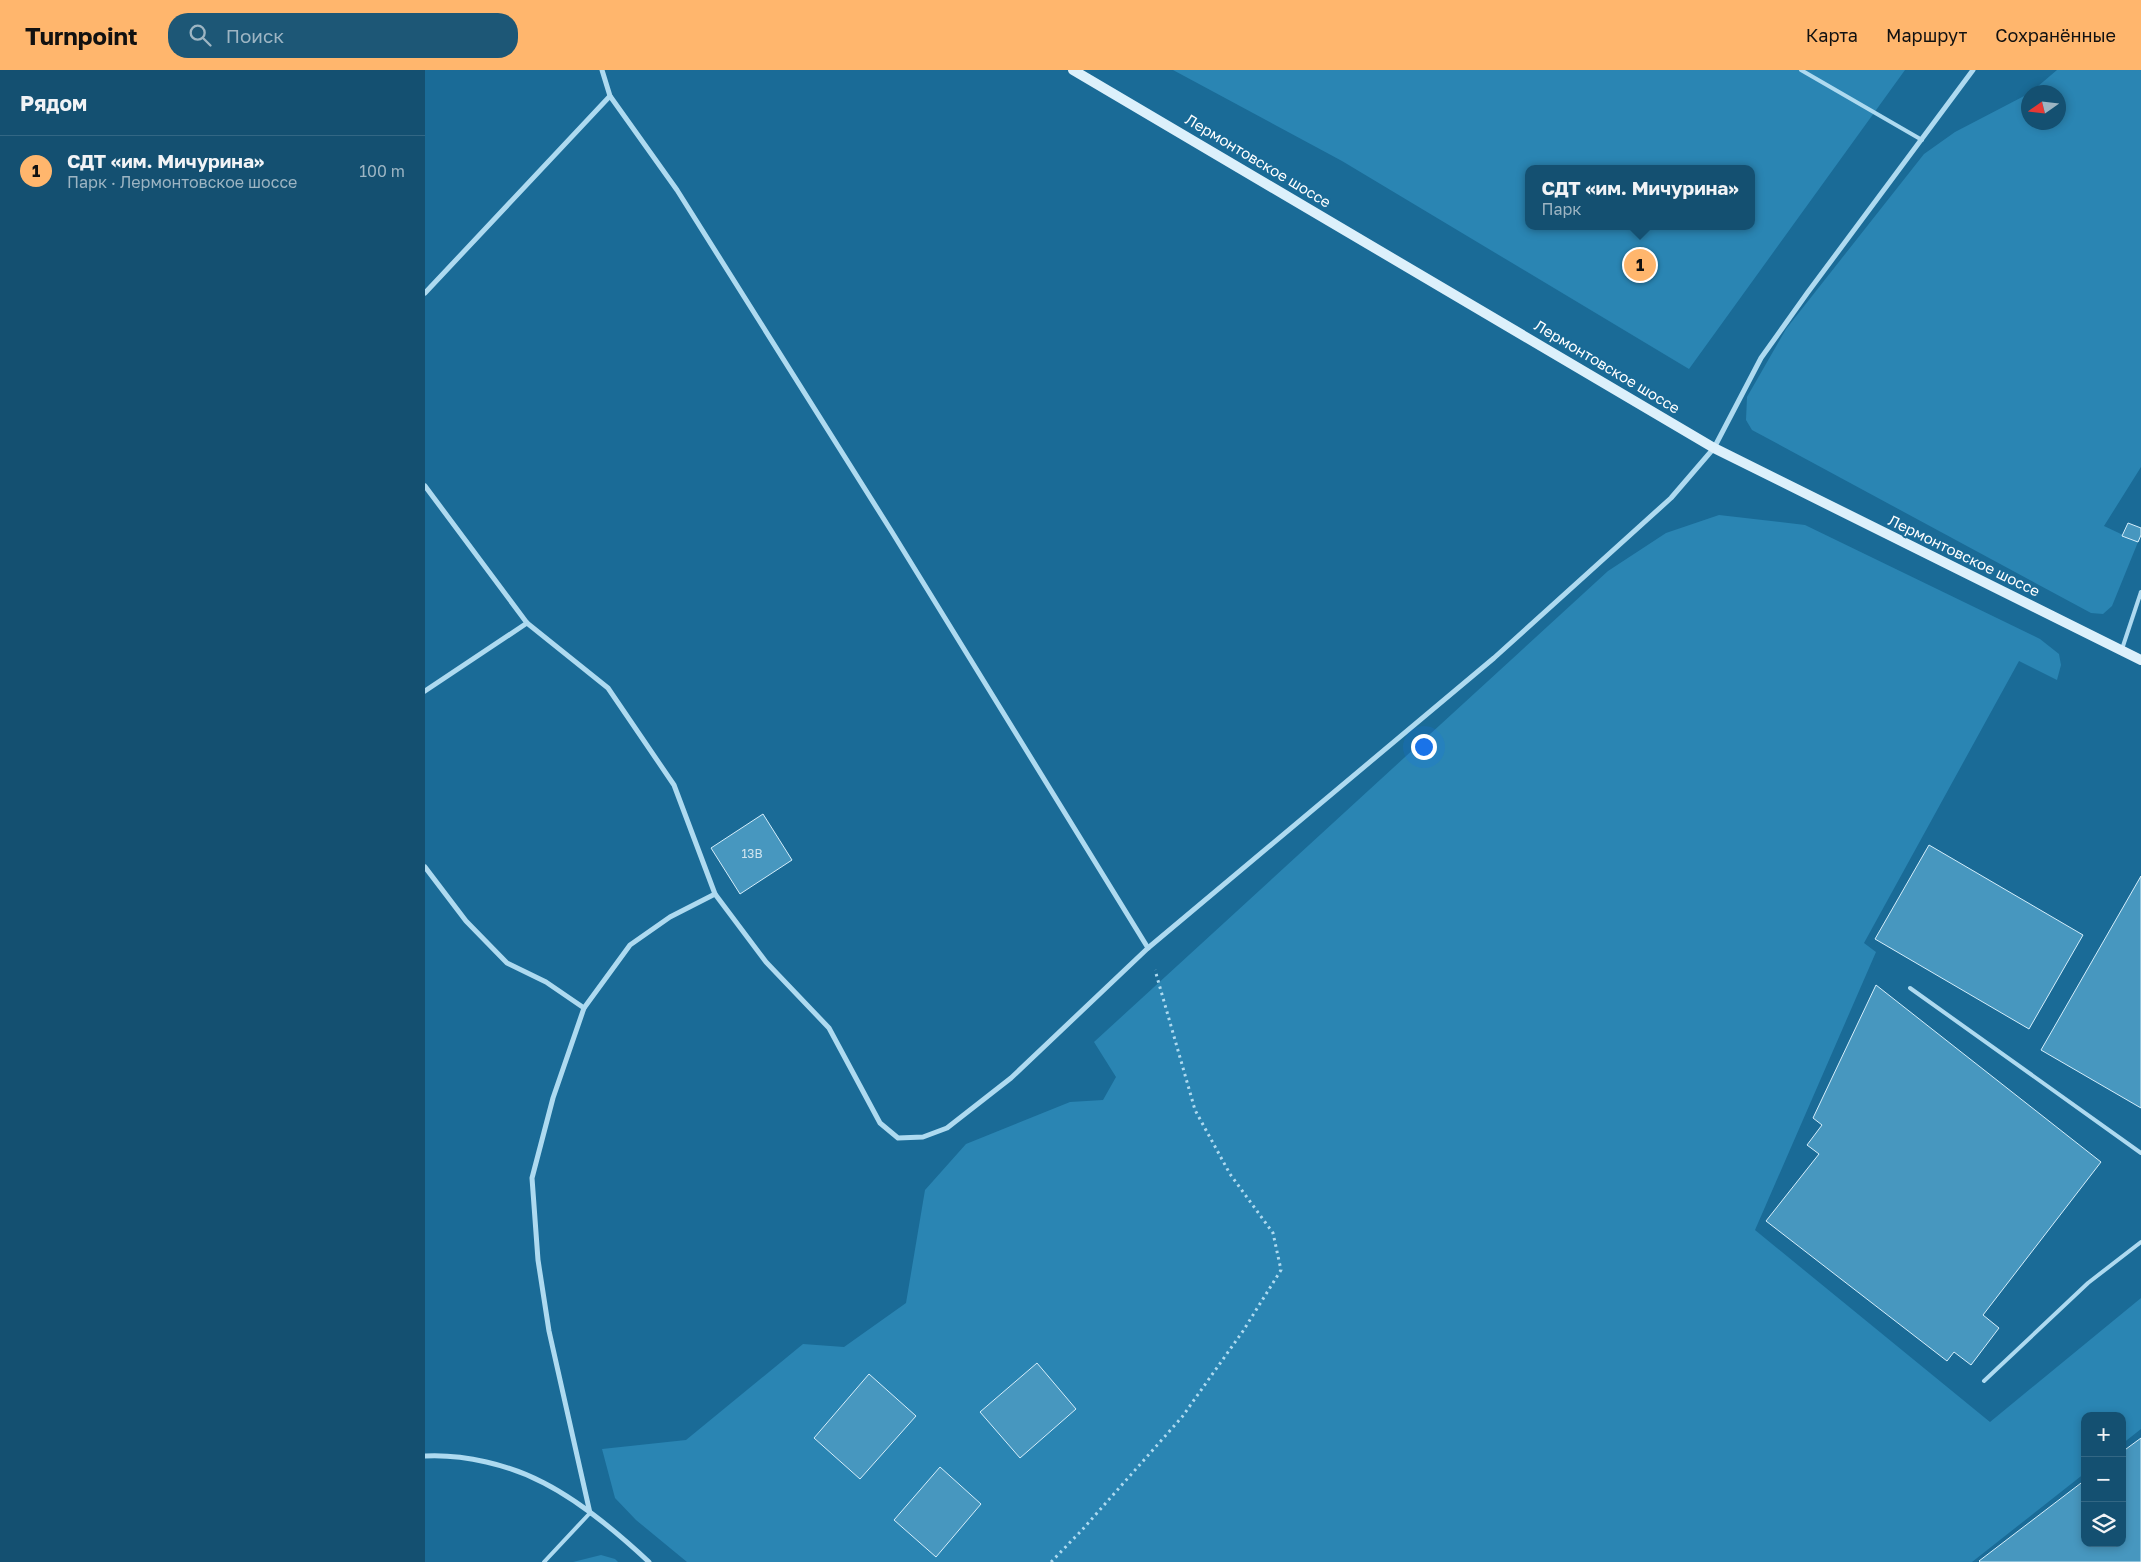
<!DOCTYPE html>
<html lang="ru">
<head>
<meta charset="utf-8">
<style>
  body { margin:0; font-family:"Golos Text",sans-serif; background:#1d5776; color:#f1f3f6 }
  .controls { position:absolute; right:15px; bottom:15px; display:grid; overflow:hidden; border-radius:10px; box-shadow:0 2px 8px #0003 }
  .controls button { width:45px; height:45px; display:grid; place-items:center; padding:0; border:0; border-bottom:1px solid #336784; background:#145071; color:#f1f3f6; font:25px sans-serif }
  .compass { position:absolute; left:1596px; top:15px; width:45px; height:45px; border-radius:50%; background:#145071; box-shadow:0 2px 8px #0003; rotate:256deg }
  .you { position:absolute; left:998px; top:676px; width:18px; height:18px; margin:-12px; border:4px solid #fff; border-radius:50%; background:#1a73e8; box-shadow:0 0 0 8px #1a73e833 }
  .badge { display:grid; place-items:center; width:32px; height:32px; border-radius:50%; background:#ffb66d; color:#111; font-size:16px; font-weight:700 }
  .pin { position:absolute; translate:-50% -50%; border:2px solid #fff; box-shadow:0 1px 5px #0006 }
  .popup { position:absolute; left:1100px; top:95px; width:230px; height:65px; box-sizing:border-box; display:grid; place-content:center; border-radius:10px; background:#145071; filter:drop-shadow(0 1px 4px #0005); font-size:16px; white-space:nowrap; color:#9db5c3 }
  .popup b { font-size:19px; color:#f1f3f6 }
  .popup::after { content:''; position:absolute; left:50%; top:100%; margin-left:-10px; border:10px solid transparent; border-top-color:#145071 }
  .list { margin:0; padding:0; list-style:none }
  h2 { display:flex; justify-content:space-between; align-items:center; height:65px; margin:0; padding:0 20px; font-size:21px }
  h2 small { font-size:16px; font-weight:400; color:#9db5c3 }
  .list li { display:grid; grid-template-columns:32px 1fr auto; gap:15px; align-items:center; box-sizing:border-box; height:70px; padding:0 20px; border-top:1px solid #336784 }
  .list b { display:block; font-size:19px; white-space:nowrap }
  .list p { margin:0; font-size:16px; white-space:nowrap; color:#9db5c3 }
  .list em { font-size:16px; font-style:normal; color:#9db5c3 }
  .icon { flex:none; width:28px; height:28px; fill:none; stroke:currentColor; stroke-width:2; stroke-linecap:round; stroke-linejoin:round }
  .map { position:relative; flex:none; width:1716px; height:1492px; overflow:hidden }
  header { display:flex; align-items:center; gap:30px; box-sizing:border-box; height:70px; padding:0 25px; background:#ffb66d; color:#111 }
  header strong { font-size:24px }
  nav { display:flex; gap:28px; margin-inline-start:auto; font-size:18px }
  .search { width:350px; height:45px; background:#1d5776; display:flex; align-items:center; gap:12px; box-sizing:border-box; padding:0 18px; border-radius:20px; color:#9db5c3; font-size:19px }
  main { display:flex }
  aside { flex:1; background:#145071 }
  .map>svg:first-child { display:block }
  .green { fill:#2a85b3; fill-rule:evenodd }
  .building { fill:#4797bf; stroke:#d5eefb }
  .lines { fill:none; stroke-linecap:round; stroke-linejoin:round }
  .path { stroke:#aedaf0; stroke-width:3; stroke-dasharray:2.5 4; stroke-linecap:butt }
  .lane { stroke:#aedaf0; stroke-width:4 }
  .street { stroke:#aedaf0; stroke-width:5 }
  .secondary { stroke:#dcf0fb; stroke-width:10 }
  .labels { text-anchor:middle; stroke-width:4; stroke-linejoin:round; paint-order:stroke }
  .number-label { font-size:12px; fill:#d1e5ef }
  .street-label { font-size:15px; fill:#fff; stroke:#1a6b97 }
</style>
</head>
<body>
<header>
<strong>Turnpoint</strong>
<div class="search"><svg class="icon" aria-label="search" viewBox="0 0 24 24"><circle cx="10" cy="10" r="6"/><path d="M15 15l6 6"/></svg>Поиск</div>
<nav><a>Карта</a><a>Маршрут</a><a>Сохранённые</a></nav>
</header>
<main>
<aside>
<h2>Рядом<small></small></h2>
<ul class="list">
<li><span class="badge">1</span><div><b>СДТ «им. Мичурина»</b><p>Парк · Лермонтовское шоссе</p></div><em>100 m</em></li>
</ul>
</aside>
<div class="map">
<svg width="1716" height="1492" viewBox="0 0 1716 1492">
  <rect width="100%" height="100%" fill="#1a6b97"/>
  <g class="green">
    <path d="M 748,0 L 1480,0 L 1264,299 L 917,91 ZM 1104,99 L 1326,99 L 1326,156 L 1104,156 Z"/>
    <path d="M 1632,0 L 1716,0 L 1716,397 L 1679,456 L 1713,472 L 1687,536 L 1678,544 L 1666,543 L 1327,360 L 1321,350 L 1322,327 L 1361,259 L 1499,84 L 1530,62 L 1603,24 L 1604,52 L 1634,52 L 1634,22 L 1606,22 Z"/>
    <path d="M 1294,445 L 1380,455 L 1615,569 L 1634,584 L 1636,595 L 1632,610 L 1594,591 L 1439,873 L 1451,882 L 1330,1160 L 1565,1352 L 1716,1228 L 1716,1359 L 1697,1374 L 1697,1346 L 1660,1346 L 1660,1403 L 1547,1492 L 262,1492 L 211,1450 L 190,1428 L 177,1379 L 261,1370 L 378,1274 L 419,1277 L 481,1233 L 500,1120 L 541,1074 L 645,1032 L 678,1030 L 691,1007 L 669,972 L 1183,501 L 1241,463 Z"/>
    <path d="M 176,1485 L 190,1489 L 193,1492 L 148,1492 Z"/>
  </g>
  <g class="building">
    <path d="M 1703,453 L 1716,458 L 1716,465 L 1713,472 L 1697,466 Z"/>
    <path d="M 338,744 L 367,790 L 315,824 L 286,778 Z"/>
    <path d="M 1504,775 L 1658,865 L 1604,959 L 1450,869 Z"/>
    <path d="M 1716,806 L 1716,1038 L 1616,980 Z"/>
    <path d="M 1451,915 L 1676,1092 L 1558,1245 L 1574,1258 L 1546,1295 L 1529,1282 L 1522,1291 L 1341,1151 L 1394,1084 L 1382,1075 L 1397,1055 L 1388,1048 Z"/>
    <path d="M 612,1293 L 651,1339 L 595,1388 L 555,1342 Z"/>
    <path d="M 444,1304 L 491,1346 L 435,1409 L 389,1368 Z"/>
    <path d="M 1716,1368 L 1716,1492 L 1555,1492 L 1554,1491 L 1660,1410 L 1660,1473 L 1697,1473 L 1697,1382 Z"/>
    <path d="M 515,1397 L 556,1434 L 511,1487 L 469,1450 Z"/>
  </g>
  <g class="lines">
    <path class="path" d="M 626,1492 L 657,1460 L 757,1347 L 818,1261 L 856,1200 L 848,1163 L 805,1104 L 770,1040 L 730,900"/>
    <g class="lane">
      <path d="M 1376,0 L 1497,70"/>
      <path d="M 1697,579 L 1716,522"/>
      <path d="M 1485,918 L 1716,1083"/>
      <path d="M 1559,1311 L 1663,1213 L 1716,1172"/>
      <path d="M 119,1492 L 165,1443"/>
    </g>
    <g class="street">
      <path d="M 177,0 L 185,26 L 252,120 L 467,462 L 723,878"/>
      <path d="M 0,223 L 185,26"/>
      <path d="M 0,416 L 102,553 L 183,618 L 249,715 L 290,824 L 341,892 L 404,958 L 455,1053 L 473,1068 L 498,1067 L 522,1058 L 586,1008 L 723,878 L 1069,588 L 1246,428 L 1289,378 L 1336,288 L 1383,222 L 1548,0"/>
      <path d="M 0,621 L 102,553"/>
      <path d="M 0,797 L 41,851 L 82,893 L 121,912 L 159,938"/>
      <path d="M 0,1386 C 39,1384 85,1395 119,1413 C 156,1432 194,1464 224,1492"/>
      <path d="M 165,1443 L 124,1261 L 113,1190 L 107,1108 L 128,1028 L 159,938 L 205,875 L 245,847 L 290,824"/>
    </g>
    <path class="secondary" d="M 648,0 L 1289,378 L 1716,590"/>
  </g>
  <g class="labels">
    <g class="number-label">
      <text x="327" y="788">13В</text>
    </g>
    <g class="street-label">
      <text transform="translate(833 91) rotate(31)" y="5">Лермонтовское шоссе</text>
      <text transform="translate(1182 297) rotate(31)" y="5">Лермонтовское шоссе</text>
      <text transform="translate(1539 486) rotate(26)" y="5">Лермонтовское шоссе</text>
    </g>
  </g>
</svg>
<div class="controls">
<button>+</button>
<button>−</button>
<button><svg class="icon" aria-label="layers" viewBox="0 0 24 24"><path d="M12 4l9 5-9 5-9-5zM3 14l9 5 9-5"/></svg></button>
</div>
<svg class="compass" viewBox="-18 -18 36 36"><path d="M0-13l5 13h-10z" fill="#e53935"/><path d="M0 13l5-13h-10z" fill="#9db5c3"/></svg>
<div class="you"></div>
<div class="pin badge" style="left:1215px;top:195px">1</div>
<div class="popup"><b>СДТ «им. Мичурина»</b>Парк</div>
</div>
</main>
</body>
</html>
